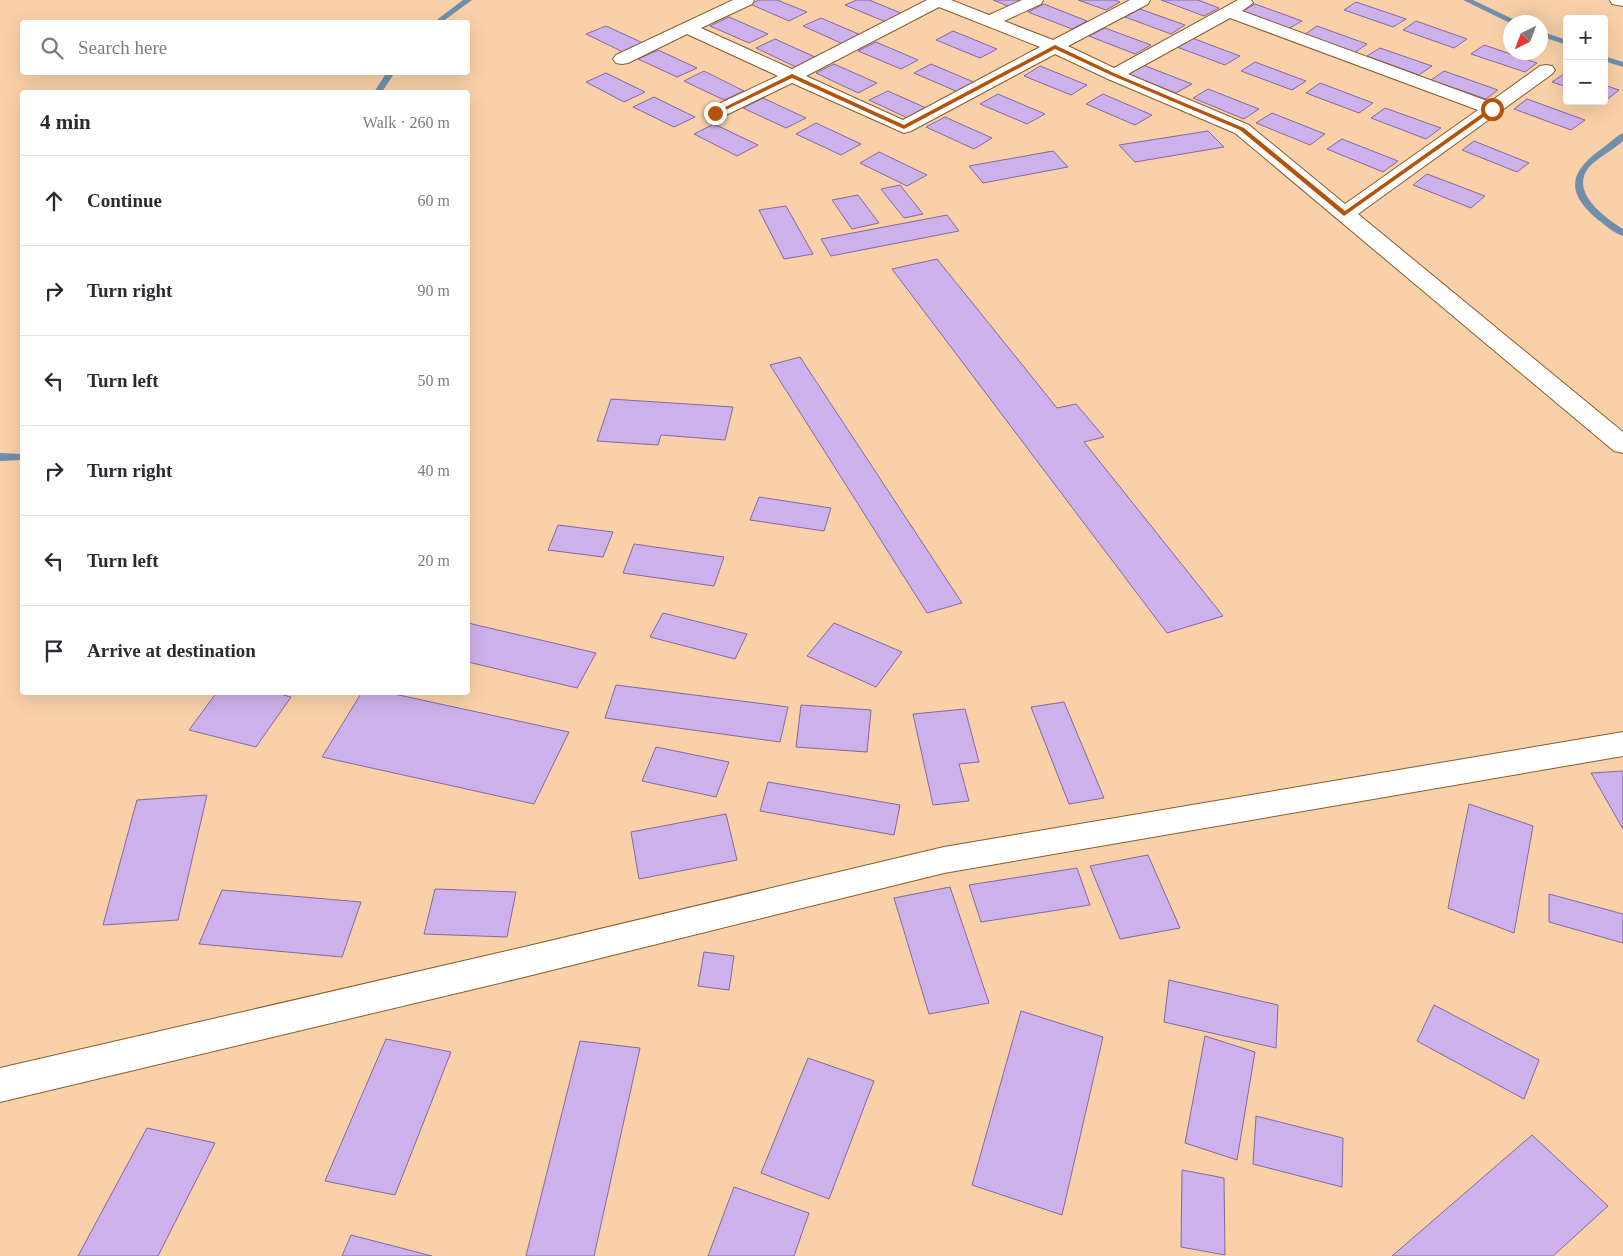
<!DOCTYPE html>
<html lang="en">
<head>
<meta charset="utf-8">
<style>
  body { margin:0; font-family:Georgia,serif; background:#f2f2f3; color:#2b2b33 }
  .controls { position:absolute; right:15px; top:15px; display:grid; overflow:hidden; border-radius:5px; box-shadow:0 5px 20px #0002 }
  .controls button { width:45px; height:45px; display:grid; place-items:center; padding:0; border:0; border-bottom:1px solid #e1e1e2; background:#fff; color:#2b2b33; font:25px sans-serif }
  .compass { position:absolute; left:1503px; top:15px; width:45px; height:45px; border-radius:50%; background:#fff; box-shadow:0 5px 20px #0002; rotate:222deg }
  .stop { position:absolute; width:15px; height:15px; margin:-11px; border:4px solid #b45309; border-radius:50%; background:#fff }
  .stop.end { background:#b45309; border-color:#fff; box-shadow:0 1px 5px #0008 }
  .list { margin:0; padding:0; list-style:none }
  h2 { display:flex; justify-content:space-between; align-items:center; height:65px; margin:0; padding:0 20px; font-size:21px }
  h2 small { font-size:16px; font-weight:400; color:#7c7c81 }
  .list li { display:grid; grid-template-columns:32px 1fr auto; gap:15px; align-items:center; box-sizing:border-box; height:90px; padding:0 20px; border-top:1px solid #e1e1e2 }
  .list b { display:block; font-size:19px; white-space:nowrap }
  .list em { font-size:16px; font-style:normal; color:#7c7c81 }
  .icon { flex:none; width:28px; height:28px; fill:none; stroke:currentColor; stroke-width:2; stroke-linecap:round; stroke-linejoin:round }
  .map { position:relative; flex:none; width:1623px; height:1256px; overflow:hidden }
  .search { position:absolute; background:#fff; box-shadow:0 5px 20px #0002; left:20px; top:20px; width:450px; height:55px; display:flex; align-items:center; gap:12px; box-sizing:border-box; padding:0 18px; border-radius:5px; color:#7c7c81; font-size:19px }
  .panel { position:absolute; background:#fff; box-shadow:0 5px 20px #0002; left:20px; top:90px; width:450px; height:605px; border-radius:5px }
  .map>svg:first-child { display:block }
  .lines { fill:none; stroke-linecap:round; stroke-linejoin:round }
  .stream { fill:#6f8fac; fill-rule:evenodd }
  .building { fill:#cdb1ec; stroke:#83699f }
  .minor-casing { stroke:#895c2b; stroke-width:2 }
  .minor { fill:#fff; fill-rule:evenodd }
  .route { fill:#b45309 }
</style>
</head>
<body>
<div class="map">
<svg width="1623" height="1256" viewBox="0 0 1623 1256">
  <rect width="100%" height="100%" fill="#f9d0a8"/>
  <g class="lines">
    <g class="stream">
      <path d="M 463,0 L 472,0 L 442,22 L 434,22 Z"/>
      <path d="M 1463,0 L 1473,0 L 1519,22 L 1510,23 Z"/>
      <path d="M 1540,31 L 1567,40 L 1567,45 L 1540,36 Z"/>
      <path d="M 1604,56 L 1623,62 L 1623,67 L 1604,61 Z"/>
      <path d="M 387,72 L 395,72 L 382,92 L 374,92 Z"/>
      <path d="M 1623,133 L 1623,141 C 1613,150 1601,156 1591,165 C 1567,190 1603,216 1623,229 L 1623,236 C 1614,233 1605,225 1597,219 C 1563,190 1571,170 1604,147 C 1610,143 1616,136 1623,133 Z"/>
      <path d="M 0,453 L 22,454 L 22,460 L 0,461 Z"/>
    </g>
  </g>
  <g class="building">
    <path d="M 759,0 L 777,0 L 807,12 L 789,21 L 750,4 Z"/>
    <path d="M 857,0 L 869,0 L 903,14 L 886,22 L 845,5 Z"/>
    <path d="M 993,0 L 1027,0 L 1013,8 Z"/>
    <path d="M 1078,0 L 1115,0 L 1120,2 L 1106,10 Z"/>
    <path d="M 1161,0 L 1198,0 L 1219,8 L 1204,16 Z"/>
    <path d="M 1356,2 L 1406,19 L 1393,27 L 1344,10 Z"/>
    <path d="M 1044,4 L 1087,21 L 1072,29 L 1028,12 Z"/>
    <path d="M 1255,4 L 1302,21 L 1288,29 L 1241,12 Z"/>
    <path d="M 1140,9 L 1185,25 L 1171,34 L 1125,17 Z"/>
    <path d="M 729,17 L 768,34 L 749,43 L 710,26 Z"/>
    <path d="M 821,18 L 861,35 L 843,44 L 803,26 Z"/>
    <path d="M 1416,21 L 1467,39 L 1454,48 L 1403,30 Z"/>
    <path d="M 606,26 L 643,43 L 623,52 L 586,34 Z"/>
    <path d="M 1317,26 L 1367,44 L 1354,53 L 1304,35 Z"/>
    <path d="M 1105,28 L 1151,45 L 1135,54 L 1089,36 Z"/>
    <path d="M 953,31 L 997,49 L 980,58 L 936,40 Z"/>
    <path d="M 1192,38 L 1240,56 L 1225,65 L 1177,47 Z"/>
    <path d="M 775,39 L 815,57 L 796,67 L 756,48 Z"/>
    <path d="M 876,42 L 918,60 L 901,69 L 858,51 Z"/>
    <path d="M 1484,45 L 1537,63 L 1525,72 L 1471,54 Z"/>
    <path d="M 1380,48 L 1432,66 L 1419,75 L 1367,56 Z"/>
    <path d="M 658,50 L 697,68 L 677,77 L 638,59 Z"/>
    <path d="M 1255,62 L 1306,81 L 1292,90 L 1241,71 Z"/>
    <path d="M 834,64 L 877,83 L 858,93 L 816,73 Z"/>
    <path d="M 931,64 L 976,83 L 958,92 L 914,73 Z"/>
    <path d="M 1143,65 L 1192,84 L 1176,93 L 1128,74 Z"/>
    <path d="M 1040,66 L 1087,85 L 1071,95 L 1024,76 Z"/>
    <path d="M 704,71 L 744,91 L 724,100 L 684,81 Z"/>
    <path d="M 1444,71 L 1498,90 L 1486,99 L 1431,80 Z"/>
    <path d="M 1567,72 L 1567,87 L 1552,82 Z"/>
    <path d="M 606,73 L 645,92 L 624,102 L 586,82 Z"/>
    <path d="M 1320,83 L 1373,103 L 1359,113 L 1306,93 Z"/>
    <path d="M 1604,85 L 1619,90 L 1605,101 L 1604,101 Z"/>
    <path d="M 1208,89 L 1259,109 L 1244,119 L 1193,98 Z"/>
    <path d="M 888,91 L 933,111 L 914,121 L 869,100 Z"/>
    <path d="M 998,94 L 1045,114 L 1027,124 L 980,104 Z"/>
    <path d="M 1103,94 L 1152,115 L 1135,125 L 1086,104 Z"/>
    <path d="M 654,97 L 695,117 L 674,127 L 633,107 Z"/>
    <path d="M 763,98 L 806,118 L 786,128 L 743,108 Z"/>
    <path d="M 1527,99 L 1585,120 L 1571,130 L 1514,109 Z"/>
    <path d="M 1385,108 L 1441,128 L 1426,139 L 1371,118 Z"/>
    <path d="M 1272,113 L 1325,134 L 1310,145 L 1256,123 Z"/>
    <path d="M 945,117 L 992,138 L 974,149 L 926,127 Z"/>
    <path d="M 816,123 L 861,144 L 841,155 L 796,134 Z"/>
    <path d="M 714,124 L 758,145 L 737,156 L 694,134 Z"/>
    <path d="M 1208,131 L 1224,147 L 1135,162 L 1119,145 Z"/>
    <path d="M 1342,139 L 1398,161 L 1383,172 L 1327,149 Z"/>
    <path d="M 1474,141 L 1529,163 L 1517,172 L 1462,150 Z"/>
    <path d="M 1053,151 L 1068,167 L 983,183 L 969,166 Z"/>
    <path d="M 879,152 L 927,175 L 907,186 L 860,163 Z"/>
    <path d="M 1427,174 L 1485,196 L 1471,208 L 1413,185 Z"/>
    <path d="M 900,185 L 923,214 L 904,218 L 881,189 Z"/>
    <path d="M 858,195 L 879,223 L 852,229 L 832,200 Z"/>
    <path d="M 786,206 L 813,254 L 784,259 L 759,210 Z"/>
    <path d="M 947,215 L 959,231 L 831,256 L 821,239 Z"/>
    <path d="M 937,259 L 1057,408 L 1076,404 L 1104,437 L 1084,442 L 1223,616 L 1167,633 L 892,269 Z"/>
    <path d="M 800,357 L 962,603 L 927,613 L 770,365 Z"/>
    <path d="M 611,399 L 733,407 L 725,440 L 661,435 L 658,445 L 597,441 Z"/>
    <path d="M 759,497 L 831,508 L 824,531 L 750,520 Z"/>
    <path d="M 558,525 L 613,532 L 603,557 L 548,550 Z"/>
    <path d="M 634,544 L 724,557 L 714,586 L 623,573 Z"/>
    <path d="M 663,613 L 747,634 L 735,659 L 650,637 Z"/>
    <path d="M 468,623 L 596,653 L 577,688 L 468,662 Z"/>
    <path d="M 834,623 L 902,652 L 876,687 L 807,656 Z"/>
    <path d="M 616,685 L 788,707 L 780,742 L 605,718 Z"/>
    <path d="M 217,692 L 272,692 L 291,697 L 256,747 L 189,730 Z"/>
    <path d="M 362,692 L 385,692 L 569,732 L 534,804 L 322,757 Z"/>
    <path d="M 1064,702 L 1104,798 L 1069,804 L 1031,707 Z"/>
    <path d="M 801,705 L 871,710 L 867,752 L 796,747 Z"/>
    <path d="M 965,709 L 979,762 L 959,764 L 969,801 L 933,805 L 913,714 Z"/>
    <path d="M 656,747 L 729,762 L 716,797 L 642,781 Z"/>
    <path d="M 1623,771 L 1623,829 L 1591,773 Z"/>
    <path d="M 768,782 L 900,805 L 894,835 L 760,811 Z"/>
    <path d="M 207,795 L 178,920 L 103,925 L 137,800 Z"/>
    <path d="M 1469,804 L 1533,826 L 1514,933 L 1448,908 Z"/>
    <path d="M 726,814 L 737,860 L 639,879 L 631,832 Z"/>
    <path d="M 1148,855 L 1180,928 L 1120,939 L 1090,866 Z"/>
    <path d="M 1077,868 L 1090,905 L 981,922 L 969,885 Z"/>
    <path d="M 950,887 L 989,1003 L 929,1014 L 894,898 Z"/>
    <path d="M 435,889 L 516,892 L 507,937 L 424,934 Z"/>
    <path d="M 222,890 L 361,902 L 342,957 L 199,944 Z"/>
    <path d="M 1549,894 L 1623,914 L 1623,943 L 1549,922 Z"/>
    <path d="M 704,952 L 734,956 L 729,990 L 698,986 Z"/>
    <path d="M 1169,980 L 1278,1005 L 1276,1048 L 1164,1022 Z"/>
    <path d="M 1434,1005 L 1539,1060 L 1524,1099 L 1417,1041 Z"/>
    <path d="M 1021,1011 L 1103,1037 L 1062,1215 L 972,1185 Z"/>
    <path d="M 1205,1036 L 1255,1052 L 1237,1160 L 1185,1143 Z"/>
    <path d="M 386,1039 L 451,1052 L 395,1195 L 325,1181 Z"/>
    <path d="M 580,1041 L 640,1048 L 594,1256 L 526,1256 Z"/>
    <path d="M 808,1058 L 874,1081 L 829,1199 L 761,1173 Z"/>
    <path d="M 1256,1116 L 1343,1138 L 1342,1187 L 1253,1164 Z"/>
    <path d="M 147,1128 L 215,1143 L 158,1256 L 78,1256 Z"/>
    <path d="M 1532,1135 L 1608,1206 L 1553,1256 L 1392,1256 Z"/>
    <path d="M 1182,1170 L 1224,1178 L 1225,1255 L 1181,1247 Z"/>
    <path d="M 734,1187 L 809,1213 L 794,1256 L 708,1256 Z"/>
    <path d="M 351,1235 L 432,1256 L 342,1256 Z"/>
  </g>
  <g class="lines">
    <g class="minor-casing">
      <g id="minor">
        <path d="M 733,0 L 754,0 L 752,4 L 701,28 L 792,69 L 927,0 L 951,0 L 989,15 L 1022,0 L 1043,0 L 1041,4 L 1004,21 L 1053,40 L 1130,0 L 1150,0 L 1148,4 L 1068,46 L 1114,68 L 1238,0 L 1251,0 L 1253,3 L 1242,11 L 1490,102 L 1540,66 L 1546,65 L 1552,66 L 1555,70 L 1552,74 L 1358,214 L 1623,432 L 1623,453 L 1614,451 L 1235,133 L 1108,79 L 1055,54 L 911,131 L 904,133 L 792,83 L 722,117 L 715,119 L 708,117 L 706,113 L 708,109 L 778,76 L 687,34 L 628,63 L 622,64 L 616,63 L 613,59 L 616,55 ZM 939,7 L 1040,47 L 903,120 L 806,76 ZM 1230,18 L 1478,110 L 1345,204 L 1249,125 L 1128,74 Z"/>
        <path d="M 1610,0 L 1623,0 L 1623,6 L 1612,4 Z"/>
        <path d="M 1623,732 L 1623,756 L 944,873 L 520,978 L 0,1102 L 0,1068 L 520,948 L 944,847 Z"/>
      </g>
    </g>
    <use href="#minor" class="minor"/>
  </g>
  <path class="route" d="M 1055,45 L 1116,74 L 1244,128 L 1345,211 L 1490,108 L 1495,109 L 1344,216 L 1240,130 L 1113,76 L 1055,49 L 904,129 L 792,78 L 717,114 L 713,113 L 792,74 L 904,125 Z"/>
</svg>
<div class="controls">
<button>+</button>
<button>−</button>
</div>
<svg class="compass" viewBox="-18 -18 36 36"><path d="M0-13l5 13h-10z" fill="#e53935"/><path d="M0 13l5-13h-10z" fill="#7c7c81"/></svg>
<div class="stop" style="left:1492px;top:109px"></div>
<div class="stop end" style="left:715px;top:113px"></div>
<div class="search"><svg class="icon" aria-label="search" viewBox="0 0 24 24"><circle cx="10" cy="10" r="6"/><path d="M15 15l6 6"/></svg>Search here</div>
<section class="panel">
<h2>4 min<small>Walk · 260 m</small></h2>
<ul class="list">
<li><svg class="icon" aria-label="ahead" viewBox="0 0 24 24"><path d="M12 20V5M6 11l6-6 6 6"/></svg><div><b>Continue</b></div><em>60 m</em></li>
<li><svg class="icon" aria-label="right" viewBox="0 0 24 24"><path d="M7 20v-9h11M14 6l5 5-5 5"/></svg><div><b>Turn right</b></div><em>90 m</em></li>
<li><svg class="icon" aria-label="left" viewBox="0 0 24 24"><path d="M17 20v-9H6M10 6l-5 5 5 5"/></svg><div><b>Turn left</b></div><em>50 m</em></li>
<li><svg class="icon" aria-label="right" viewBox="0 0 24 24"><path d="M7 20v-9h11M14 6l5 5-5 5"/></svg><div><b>Turn right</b></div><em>40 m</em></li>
<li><svg class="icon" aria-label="left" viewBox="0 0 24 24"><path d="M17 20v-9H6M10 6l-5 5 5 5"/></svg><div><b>Turn left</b></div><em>20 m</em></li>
<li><svg class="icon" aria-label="arrive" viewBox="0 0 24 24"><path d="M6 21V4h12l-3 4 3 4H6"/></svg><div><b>Arrive at destination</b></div></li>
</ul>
</section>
</div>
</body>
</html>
